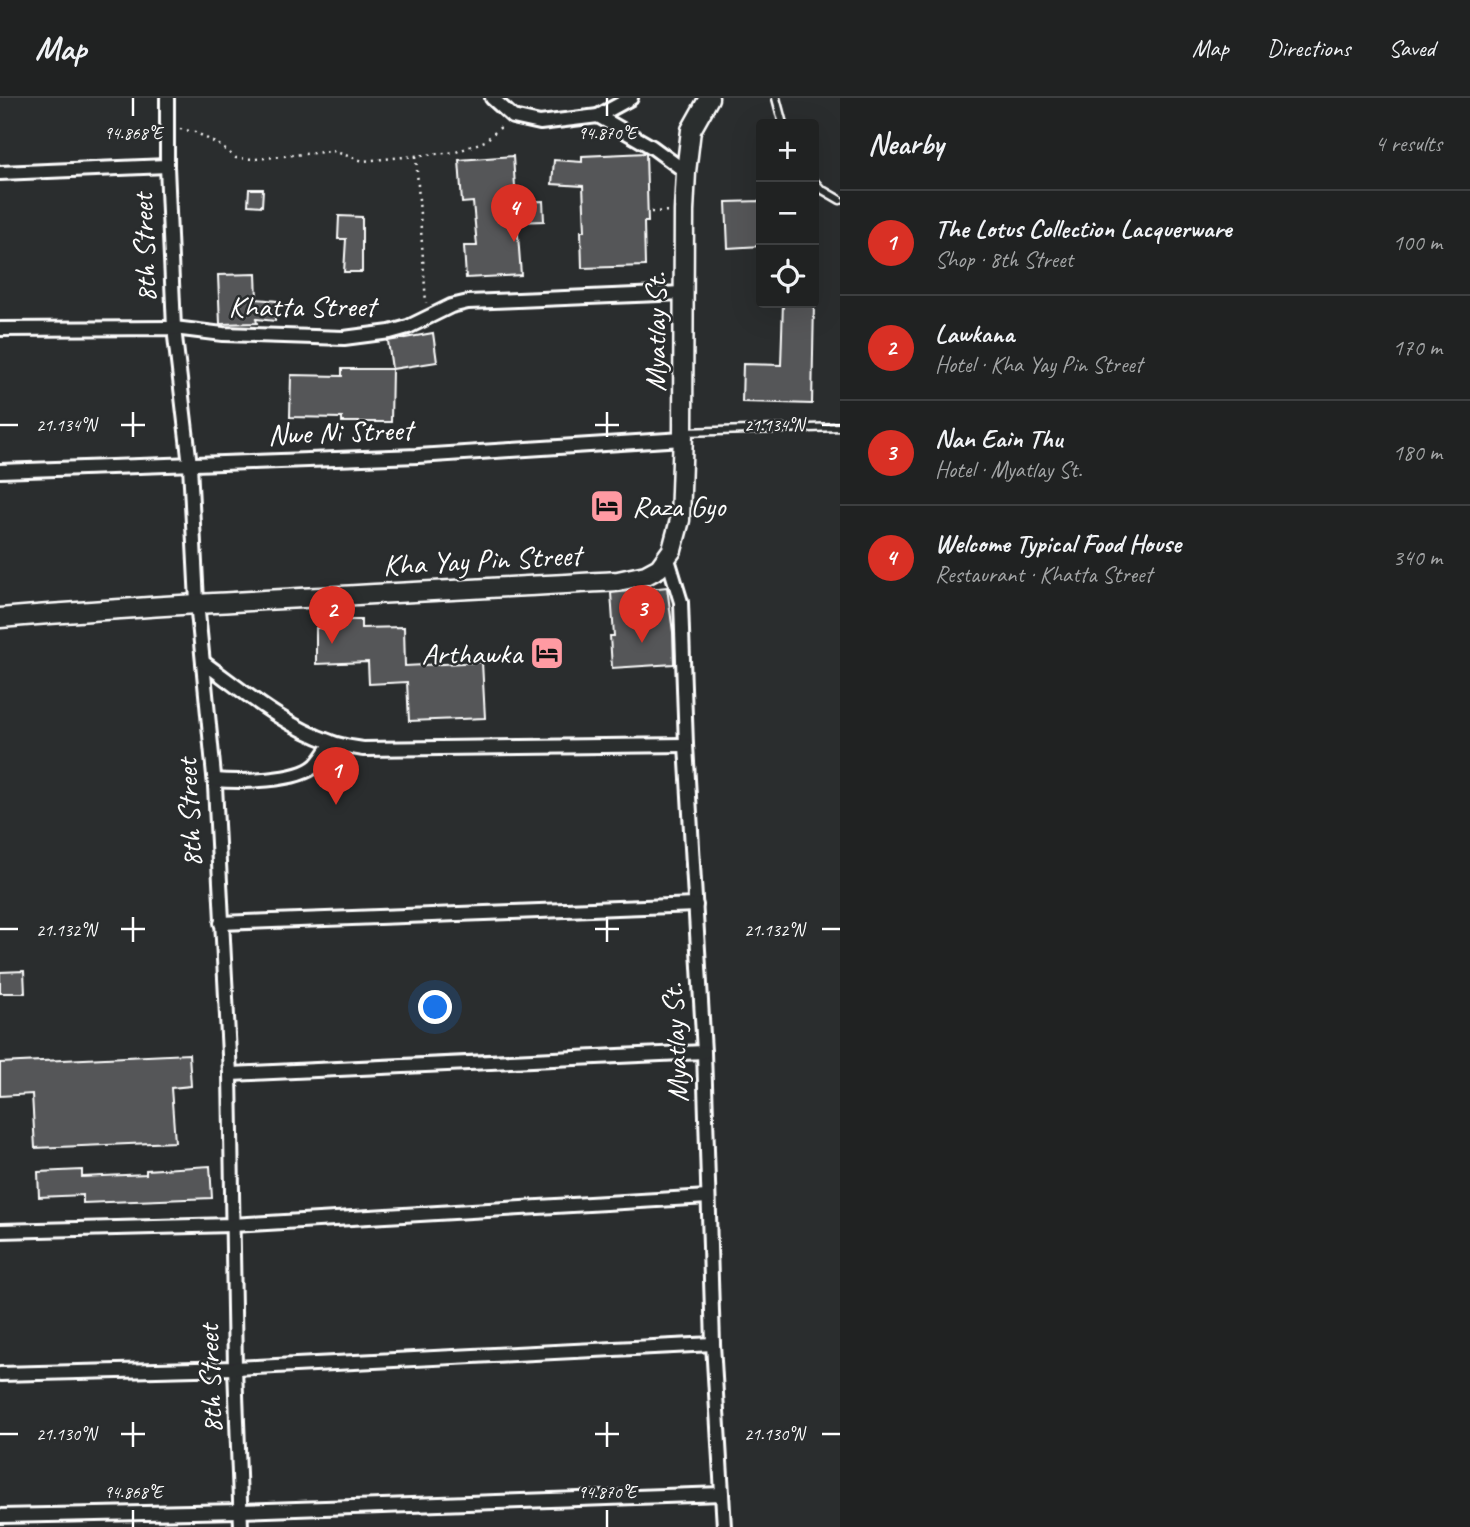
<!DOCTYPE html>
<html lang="en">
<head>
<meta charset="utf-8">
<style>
  body { margin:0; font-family:Caveat,sans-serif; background:#282a2a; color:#f1f3f6 }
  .controls { position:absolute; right:21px; top:21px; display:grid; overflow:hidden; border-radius:7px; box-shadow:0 7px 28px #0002 }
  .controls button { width:63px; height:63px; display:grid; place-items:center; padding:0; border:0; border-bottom:2px solid #3d3f40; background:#202222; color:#f1f3f6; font:35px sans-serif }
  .you { position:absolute; left:436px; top:910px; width:24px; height:24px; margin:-18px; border:5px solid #fff; border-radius:50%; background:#1a73e8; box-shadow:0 0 0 10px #1a73e833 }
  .badge { display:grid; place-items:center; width:46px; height:46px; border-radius:50%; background:#d93025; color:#fff; font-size:23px; font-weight:700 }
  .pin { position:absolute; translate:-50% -58px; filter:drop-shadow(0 2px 4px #0008) }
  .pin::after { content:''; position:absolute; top:37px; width:24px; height:21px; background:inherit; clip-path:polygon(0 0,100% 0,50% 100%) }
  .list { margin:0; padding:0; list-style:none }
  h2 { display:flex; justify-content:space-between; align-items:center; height:91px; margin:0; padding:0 28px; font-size:30px }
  h2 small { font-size:23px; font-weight:400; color:#a2a4a5 }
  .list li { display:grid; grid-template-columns:46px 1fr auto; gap:21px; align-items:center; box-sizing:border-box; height:105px; padding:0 28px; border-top:2px solid #3d3f40 }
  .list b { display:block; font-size:26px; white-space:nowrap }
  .list p { margin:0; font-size:23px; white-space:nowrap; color:#a2a4a5 }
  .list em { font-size:23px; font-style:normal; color:#a2a4a5 }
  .icon { flex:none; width:38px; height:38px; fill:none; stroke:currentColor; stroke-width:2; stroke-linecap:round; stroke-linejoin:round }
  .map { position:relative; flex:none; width:840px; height:1429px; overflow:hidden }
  header { display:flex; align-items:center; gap:42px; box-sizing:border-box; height:98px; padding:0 35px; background:#202222; border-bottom:2px solid #3d3f40 }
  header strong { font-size:33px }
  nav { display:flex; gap:38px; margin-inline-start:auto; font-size:24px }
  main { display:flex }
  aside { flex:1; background:#202222 }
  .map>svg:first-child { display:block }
  .building { fill:#555758; stroke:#fff; stroke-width:2 }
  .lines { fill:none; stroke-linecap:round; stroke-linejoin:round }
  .lane-casing { stroke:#fff; stroke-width:11 }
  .street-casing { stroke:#fff; stroke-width:18 }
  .secondary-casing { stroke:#fff; stroke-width:23 }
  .path { stroke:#fff; stroke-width:2.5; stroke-dasharray:2 5; stroke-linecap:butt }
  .lane { stroke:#2a2d2e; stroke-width:6 }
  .street { stroke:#2a2d2e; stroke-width:12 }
  .secondary { stroke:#2a2d2e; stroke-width:18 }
  .ticks { fill:none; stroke:#fff; stroke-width:2.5 }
  .labels { text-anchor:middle; stroke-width:5; stroke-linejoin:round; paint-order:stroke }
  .street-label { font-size:30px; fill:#fff; stroke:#2a2d2e }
  .poi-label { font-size:30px; fill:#fff; stroke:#2a2d2e; text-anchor:start }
  .ticks-label { font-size:18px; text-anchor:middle; fill:#fff; stroke:#2a2d2e; stroke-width:5; stroke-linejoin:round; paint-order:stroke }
</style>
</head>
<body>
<header>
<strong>Map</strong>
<nav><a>Map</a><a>Directions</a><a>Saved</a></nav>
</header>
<main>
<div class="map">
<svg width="840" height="1429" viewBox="0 0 840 1429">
  <rect width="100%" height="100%" fill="#2a2d2e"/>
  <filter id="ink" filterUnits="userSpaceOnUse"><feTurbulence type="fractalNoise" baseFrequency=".0143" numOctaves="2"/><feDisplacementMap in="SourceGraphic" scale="14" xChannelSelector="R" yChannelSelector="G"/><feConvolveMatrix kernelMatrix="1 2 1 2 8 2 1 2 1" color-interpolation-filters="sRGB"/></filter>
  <g filter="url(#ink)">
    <g class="building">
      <path d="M 646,55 L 648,124 L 644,124 L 645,168 L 582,170 L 581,133 L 585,133 L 583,88 L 552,86 L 554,62 L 582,64 L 582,58 Z"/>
      <path d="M 513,58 L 516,104 L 543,103 L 544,123 L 517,124 L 521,177 L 466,180 L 464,148 L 477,148 L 473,104 L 462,105 L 459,62 Z"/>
      <path d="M 249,91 L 263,91 L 262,108 L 248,107 Z"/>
      <path d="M 761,103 L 761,148 L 728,150 L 726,104 Z"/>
      <path d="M 339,118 L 362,119 L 362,174 L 344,174 L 346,141 L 338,141 Z"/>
      <path d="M 256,176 L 257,201 L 277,203 L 275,223 L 256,221 L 257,225 L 220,226 L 218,177 Z"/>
      <path d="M 783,205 L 814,205 L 812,306 L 742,304 L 743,266 L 781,267 Z"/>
      <path d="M 433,235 L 437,264 L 392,271 L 388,243 Z"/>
      <path d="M 342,271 L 392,271 L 391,324 L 342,324 L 342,320 L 290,319 L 291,277 L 342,278 Z"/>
      <path d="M 667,489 L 673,534 L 674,566 L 612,570 L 610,538 L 614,538 L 611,495 Z"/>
      <path d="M 336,522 L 361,522 L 361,530 L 404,529 L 405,568 L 482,564 L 485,620 L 409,623 L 407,584 L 369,586 L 368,564 L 316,566 L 316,530 L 336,530 Z"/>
      <path d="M 24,873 L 25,895 L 0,895 L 0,874 Z"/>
      <path d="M 189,956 L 191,988 L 171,990 L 175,1044 L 35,1050 L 32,996 L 0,998 L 0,965 Z"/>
      <path d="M 210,1068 L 212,1100 L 83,1105 L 83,1097 L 39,1099 L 38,1074 L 82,1072 L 82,1079 L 146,1076 L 146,1072 Z"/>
    </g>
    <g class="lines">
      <g class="lane-casing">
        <g id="lane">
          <path d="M 776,0 L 783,26"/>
          <path d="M 814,83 L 821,91 L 840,102"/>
          <path d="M 685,334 L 840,329"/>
        </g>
      </g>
      <g class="street-casing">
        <g id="street">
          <path d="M 167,0 L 167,68 L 174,230 L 190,367 L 197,504 L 215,688 L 230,976 L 235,1270 L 241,1429"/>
          <path d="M 492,0 L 513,19 L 540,25 L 598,18 L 631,0"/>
          <path d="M 598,18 L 652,49 L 686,74"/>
          <path d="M 0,75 L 167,68"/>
          <path d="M 0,231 L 174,230 L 223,236 L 344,240 L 390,234 L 408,229 L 451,208 L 468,204 L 683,195"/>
          <path d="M 0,373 L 418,358 L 683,341"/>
          <path d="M 668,461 L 681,504 L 686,647 L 704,954 L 713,1246 L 724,1429"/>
          <path d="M 203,564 C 243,593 284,628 331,644 C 341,648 352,649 363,651 L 686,647"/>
          <path d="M 215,682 C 238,684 298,684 316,667 C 322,661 327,652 332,645"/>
          <path d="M 221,825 L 696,807"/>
          <path d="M 230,976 L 704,954"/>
          <path d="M 0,1133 L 232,1127 L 708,1099"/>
          <path d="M 0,1276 L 235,1270 L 713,1246"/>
          <path d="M 0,1418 L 240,1413 L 722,1396"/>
        </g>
      </g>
      <g class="secondary-casing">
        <path id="secondary" d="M 0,520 C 206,503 412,495 618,483 L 646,477 L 659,470 L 672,452 L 680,422 L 683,335 L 684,113 L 686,74 L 691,32 L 709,0"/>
      </g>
      <g class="path">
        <path d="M 180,31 L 195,34 L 219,47 L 236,60 L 255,61 L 333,53 L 363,63 L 456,54 L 485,43 L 502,28"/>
        <path d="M 416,58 L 426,205"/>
        <path d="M 651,114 L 670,113"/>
      </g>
      <use href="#lane" class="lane"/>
      <use href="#street" class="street"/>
      <use href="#secondary" class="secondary"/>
    </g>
  </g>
  <path class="ticks" d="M 133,0 L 133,18M 607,0 L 607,18M 133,314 L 133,339M 607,314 L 607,339M 0,327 L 18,327M 121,327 L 145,327M 595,327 L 619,327M 822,327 L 840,327M 133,819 L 133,844M 607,819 L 607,844M 0,831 L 18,831M 121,831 L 145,831M 595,831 L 619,831M 822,831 L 840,831M 133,1324 L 133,1349M 607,1324 L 607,1349M 0,1336 L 18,1336M 121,1336 L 145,1336M 595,1336 L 619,1336M 822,1336 L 840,1336M 133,1412 L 133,1429M 607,1412 L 607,1429"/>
  <defs>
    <g id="hotel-square" transform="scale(1.75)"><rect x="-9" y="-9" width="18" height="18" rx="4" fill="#ff9aa2" stroke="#2a2d2e"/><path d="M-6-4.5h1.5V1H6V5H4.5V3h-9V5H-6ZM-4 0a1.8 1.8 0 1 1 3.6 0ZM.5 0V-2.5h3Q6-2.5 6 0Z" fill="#111"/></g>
  </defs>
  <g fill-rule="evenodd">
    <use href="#hotel-square" x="607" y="408"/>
    <use href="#hotel-square" x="547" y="555"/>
  </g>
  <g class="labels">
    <g class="street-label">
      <text transform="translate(144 150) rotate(-92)" y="10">8th Street</text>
      <text x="302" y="218">Khatta Street</text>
      <text transform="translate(655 234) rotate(-90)" y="10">Myatlay St.</text>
      <text transform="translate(340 334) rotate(-2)" y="10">Nwe Ni Street</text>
      <text transform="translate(482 462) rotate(-3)" y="10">Kha Yay Pin Street</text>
      <text transform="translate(189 715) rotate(-93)" y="10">8th Street</text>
      <text transform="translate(675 945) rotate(-93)" y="10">Myatlay St.</text>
      <text transform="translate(210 1281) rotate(-92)" y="10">8th Street</text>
    </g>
    <g class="poi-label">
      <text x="632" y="418">Raza Gyo</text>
      <text x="522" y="565" text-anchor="end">Arthawka</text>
    </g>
  </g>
  <g class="ticks-label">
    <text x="133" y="41">94.868°E</text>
    <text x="607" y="41">94.870°E</text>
    <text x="66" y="333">21.134°N</text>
    <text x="774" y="333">21.134°N</text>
    <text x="66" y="838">21.132°N</text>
    <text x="774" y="838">21.132°N</text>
    <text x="66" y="1342">21.130°N</text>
    <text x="774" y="1342">21.130°N</text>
    <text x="133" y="1400">94.868°E</text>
    <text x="607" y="1400">94.870°E</text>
  </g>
</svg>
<div class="controls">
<button>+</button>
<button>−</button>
<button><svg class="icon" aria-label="locate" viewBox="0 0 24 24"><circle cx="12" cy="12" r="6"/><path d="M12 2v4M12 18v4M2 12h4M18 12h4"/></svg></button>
</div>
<div class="you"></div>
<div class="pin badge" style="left:336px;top:707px">1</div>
<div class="pin badge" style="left:332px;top:546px">2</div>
<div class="pin badge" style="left:642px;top:545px">3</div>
<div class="pin badge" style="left:514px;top:144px">4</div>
</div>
<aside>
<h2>Nearby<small>4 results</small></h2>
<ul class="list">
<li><span class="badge">1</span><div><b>The Lotus Collection Lacquerware</b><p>Shop · 8th Street</p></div><em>100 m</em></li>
<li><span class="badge">2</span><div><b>Lawkana</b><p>Hotel · Kha Yay Pin Street</p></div><em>170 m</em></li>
<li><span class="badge">3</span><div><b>Nan Eain Thu</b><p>Hotel · Myatlay St.</p></div><em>180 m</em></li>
<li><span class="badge">4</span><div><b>Welcome Typical Food House</b><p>Restaurant · Khatta Street</p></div><em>340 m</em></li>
</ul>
</aside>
</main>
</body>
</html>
